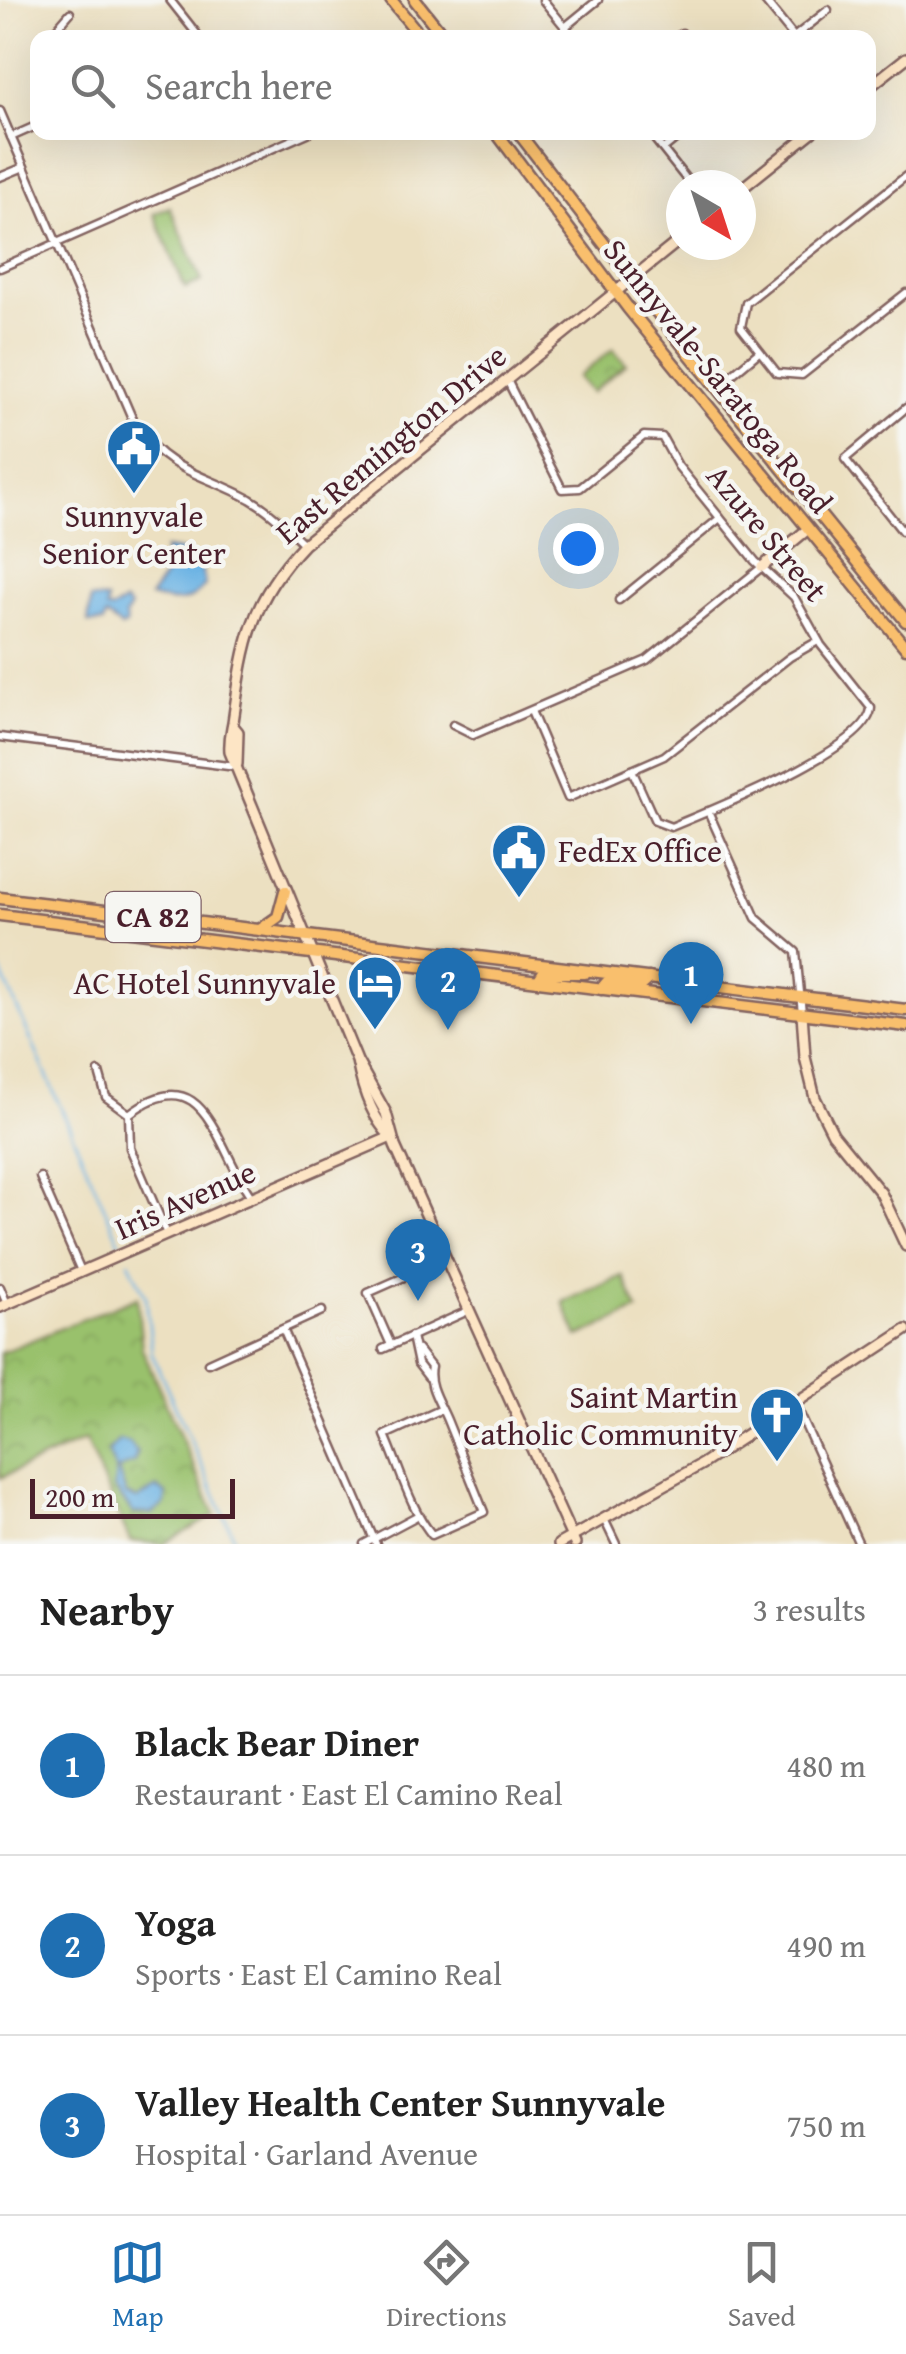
<!DOCTYPE html>
<html lang="en">
<head>
<meta charset="utf-8">
<style>
  body { margin:0; font-family:"Gentium Book Plus",serif; background:#f6f6f6; color:#222 }
  .compass { position:absolute; left:666px; top:170px; width:90px; height:90px; border-radius:50%; background:#fff; box-shadow:0 10px 40px #0002; rotate:141deg }
  .scale { position:absolute; left:30px; bottom:25px; width:205px; box-sizing:border-box; padding-left:10px; border:5px solid #4a1f2b; border-top:0; font-size:28px; line-height:35px; white-space:nowrap; color:#4a1f2b; -webkit-text-stroke:8px #f6f6f2; paint-order:stroke }
  .you { position:absolute; left:578px; top:548px; width:35px; height:35px; margin:-25px; border:8px solid #fff; border-radius:50%; background:#1a73e8; box-shadow:0 0 0 15px #1a73e833 }
  .badge { display:grid; place-items:center; width:65px; height:65px; border-radius:50%; background:#1f6fb2; color:#fff; font-size:32px; font-weight:700 }
  .pin { position:absolute; translate:-50% -82px; filter:drop-shadow(0 2px 5px #0008) }
  .pin::after { content:''; position:absolute; top:52px; width:35px; height:30px; background:inherit; clip-path:polygon(0 0,100% 0,50% 100%) }
  .list { margin:0; padding:0; list-style:none }
  h2 { display:flex; justify-content:space-between; align-items:center; height:130px; margin:0; padding:0 40px; font-size:42px }
  h2 small { font-size:32px; font-weight:400; color:#767676 }
  .list li { display:grid; grid-template-columns:65px 1fr auto; gap:30px; align-items:center; box-sizing:border-box; height:180px; padding:0 40px; border-top:2px solid #e0e0e0 }
  .list b { display:block; font-size:38px; white-space:nowrap }
  .list p { margin:0; font-size:32px; white-space:nowrap; color:#767676 }
  .list em { font-size:32px; font-style:normal; color:#767676 }
  .icon { flex:none; width:55px; height:55px; fill:none; stroke:currentColor; stroke-width:2; stroke-linecap:round; stroke-linejoin:round }
  .map { position:relative; flex:none; width:906px; height:1544px; overflow:hidden }
  .search { position:absolute; background:#fff; box-shadow:0 10px 40px #0002; left:30px; right:30px; top:30px; height:110px; display:flex; align-items:center; gap:25px; box-sizing:border-box; padding:0 35px; border-radius:20px; color:#767676; font-size:38px }
  .sheet { height:670px; background:#fff }
  nav { display:flex; justify-content:space-around; align-items:center; box-sizing:border-box; height:140px; border-top:2px solid #e0e0e0; background:#fff; font-size:28px; color:#767676 }
  nav a { display:grid; justify-items:center; gap:5px }
  nav .on { color:#1f6fb2 }
  .map>svg:first-child { display:block }
  .green { fill:#99c16c; stroke:#72704c; stroke-width:2.5 }
  .park { fill:url(#park-crowns); stroke:#72704c; stroke-width:2.5 }
  .water { fill:#6db4e4; stroke:#5c6a88; stroke-width:2.5 }
  .lines { fill:none; stroke-linecap:round; stroke-linejoin:round }
  .stream { stroke:#6db4e4; stroke-width:2.5 }
  .street-casing { stroke:#836360; stroke-width:11 }
  .secondary-casing { stroke:#836360; stroke-width:14 }
  .primary-casing { stroke:#836360; stroke-width:15 }
  .street { stroke:#fff; stroke-width:6 }
  .secondary { stroke:#fde5c5; stroke-width:9 }
  .primary { stroke:#f9bf6d; stroke-width:10 }
  .labels { text-anchor:middle; stroke-width:9; stroke-linejoin:round; paint-order:stroke }
  .shield { fill:#f6f6f2; stroke:#7e6067; stroke-width:2.5 }
  .shield-label { font-size:30px; font-weight:bold; fill:#4a1f2b }
  .street-label { font-size:32px; fill:#4a1f2b; stroke:#f6f6f2 }
  .poi-label { font-size:32px; fill:#4a1f2b; stroke:#f6f6f2; text-anchor:end }
</style>
</head>
<body>
<div class="map">
<svg width="906" height="1544" viewBox="0 0 906 1544">
  <defs>
    <pattern id="park-crowns" width="20" height="18" patternUnits="userSpaceOnUse" patternTransform="scale(2.5)"><rect width="20" height="18" fill="#99c16c"/><path d="M2 6a3 3 0 1 1 6 0M12 15a3 3 0 1 1 6 0" fill="none" stroke="#85a55e"/></pattern>
  </defs>
  <rect width="100%" height="100%" fill="#f6f6f2"/>
  <filter id="ink" filterUnits="userSpaceOnUse"><feTurbulence type="fractalNoise" baseFrequency=".01" numOctaves="2"/><feDisplacementMap in="SourceGraphic" scale="20" xChannelSelector="R" yChannelSelector="G"/><feConvolveMatrix kernelMatrix="1 2 1 2 8 2 1 2 1" color-interpolation-filters="sRGB"/></filter>
  <filter id="wash" filterUnits="userSpaceOnUse"><feTurbulence type="fractalNoise" baseFrequency=".0048" numOctaves="4" result="noise"/><feDisplacementMap in="SourceGraphic" scale="40" xChannelSelector="R" yChannelSelector="G"/><feGaussianBlur stdDeviation="2.25" result="paint"/><feColorMatrix in="noise" values="0 0 0 0 0 0 0 0 0 0 0 0 0 0 0 0 0 1.4 0 .05"/><feComposite in="paint" operator="in"/></filter>
  <g filter="url(#wash)">
    <rect width="100%" height="100%" fill="#ece0c1"/>
    <g class="green">
      <path d="M 170,207 L 202,281 L 185,288 L 154,214 Z"/>
      <path d="M 623,1276 L 638,1310 L 578,1337 L 563,1302 Z"/>
    </g>
    <g class="park">
      <path d="M 613,349 L 626,364 L 591,393 L 578,377 Z"/>
      <path d="M 137,1297 L 142,1349 L 215,1515 L 164,1544 L 130,1541 L 85,1440 L 0,1478 L 0,1353 Z"/>
    </g>
    <g class="water">
      <path d="M 164,549 L 188,552 L 201,566 L 205,585 C 190,606 172,603 150,597 L 166,574 Z"/>
      <path d="M 91,599 L 107,600 L 106,609 L 111,610 L 125,602 L 130,607 L 125,616 L 126,625 L 121,627 L 106,616 L 103,623 L 88,623 Z"/>
      <path d="M 119,1440 L 130,1443 L 137,1453 L 134,1462 L 118,1470 L 126,1495 L 137,1499 L 157,1488 L 166,1494 L 165,1504 L 151,1514 L 133,1513 L 114,1488 L 116,1471 L 108,1452 Z"/>
    </g>
    <g class="lines">
      <g class="stream">
        <path d="M 0,969 L 120,1243"/>
        <path d="M 129,1262 L 146,1297 L 152,1354 L 237,1544"/>
      </g>
    </g>
  </g>
  <g filter="url(#ink)">
    <g class="lines">
      <g class="street-casing">
        <g id="street">
          <path d="M 170,0 L 200,38"/>
          <path d="M 543,0 L 574,38"/>
          <path d="M 764,0 L 794,37"/>
          <path d="M 565,27 L 598,0"/>
          <path d="M 794,37 L 828,10"/>
          <path d="M 59,38 L 57,28 L 70,13"/>
          <path d="M 676,38 L 682,33"/>
          <path d="M 0,111 L 135,425 C 169,473 202,473 250,499 C 271,511 287,528 304,544"/>
          <path d="M 649,132 L 691,185"/>
          <path d="M 11,137 L 38,125"/>
          <path d="M 663,149 L 684,132"/>
          <path d="M 906,176 L 746,303 L 741,327 L 777,373 L 802,375 L 906,293"/>
          <path d="M 0,177 L 24,167"/>
          <path d="M 0,268 L 310,132"/>
          <path d="M 729,377 L 759,352"/>
          <path d="M 507,380 L 562,489 L 580,488 L 644,436 L 662,437 L 678,466 L 755,561 L 794,597 L 821,645 L 871,708 C 869,749 708,811 671,827 L 655,821 L 632,770"/>
          <path d="M 906,408 L 845,459 L 902,531 L 906,527"/>
          <path d="M 619,600 L 720,518"/>
          <path d="M 531,711 L 568,798 L 664,756 L 790,657 L 818,641"/>
          <path d="M 453,725 L 473,735 L 647,660 L 762,567"/>
          <path d="M 0,737 L 236,767"/>
          <path d="M 708,811 L 756,918 L 796,952 L 802,1013"/>
          <path d="M 99,1072 L 106,1097 L 129,1114"/>
          <path d="M 129,1114 C 206,1055 215,1147 252,1198"/>
          <path d="M 129,1114 L 130,1148 L 167,1234"/>
          <path d="M 40,1177 L 81,1271"/>
          <path d="M 0,1287 L 7,1304"/>
          <path d="M 283,1329 L 376,1544"/>
          <path d="M 412,1336 L 418,1364 L 428,1377"/>
          <path d="M 391,1345 L 368,1293 L 447,1258"/>
          <path d="M 383,1349 L 470,1310"/>
          <path d="M 418,1350 L 431,1367 C 427,1385 440,1403 447,1420 L 484,1512 L 432,1535 C 410,1508 400,1469 385,1435 L 442,1409"/>
          <path d="M 208,1363 L 322,1311"/>
          <path d="M 795,1403 L 859,1544"/>
          <path d="M 604,1519 L 616,1544"/>
          <path d="M 364,1544 L 415,1517"/>
        </g>
      </g>
      <g class="secondary-casing">
        <g id="secondary">
          <path d="M 868,88 L 906,58"/>
          <path d="M 741,189 L 812,132"/>
          <path d="M 762,567 L 808,529"/>
          <path d="M 233,726 L 238,732 L 237,764"/>
          <path d="M 802,1013 L 805,1057 L 815,1098 L 833,1134 L 881,1193 L 906,1246"/>
          <path d="M 358,1063 L 386,1113 L 395,1146 L 575,1544"/>
          <path d="M 391,1137 C 372,1118 362,1087 357,1061 L 230,752 C 229,739 231,733 233,722 C 244,647 248,603 304,544 L 681,239"/>
          <path d="M 0,1307 L 391,1137"/>
          <path d="M 559,1544 L 702,1464 L 906,1330"/>
        </g>
      </g>
      <g class="primary-casing">
        <g id="primary">
          <path d="M 391,0 L 422,38"/>
          <path d="M 415,0 L 445,38"/>
          <path d="M 496,132 L 628,308 L 906,648"/>
          <path d="M 518,132 L 680,342 L 906,621"/>
          <path d="M 0,898 L 906,1010"/>
          <path d="M 0,915 L 906,1026"/>
          <path d="M 261,929 L 278,917 L 285,891"/>
          <path d="M 538,981 L 543,973 L 585,973"/>
          <path d="M 601,989 L 607,982 L 640,986 L 649,978"/>
        </g>
      </g>
      <use href="#street" class="street"/>
      <use href="#secondary" class="secondary"/>
      <use href="#primary" class="primary"/>
    </g>
  </g>
  <defs>
    <g id="civic-pin" transform="scale(2.875)"><path d="M0 17L-7.5 6A9.5 9.5 0 1 1 7.5 6Z" fill="#1f6fb2" stroke="#f6f6f2"/><path d="M-.6-6.5H3V-4.5H.6V-3L4-1V1h2V6H-6V1h2V-1L-.6-3ZM-1.2 2.5V6h2.4V2.5Z" fill="#fff"/></g>
    <g id="hotel-pin" transform="scale(2.875)"><path d="M0 17L-7.5 6A9.5 9.5 0 1 1 7.5 6Z" fill="#1f6fb2" stroke="#f6f6f2"/><path d="M-6-4.5h1.5V1H6V5H4.5V3h-9V5H-6ZM-4 0a1.8 1.8 0 1 1 3.6 0ZM.5 0V-2.5h3Q6-2.5 6 0Z" fill="#fff"/></g>
    <g id="church-pin" transform="scale(2.875)"><path d="M0 17L-7.5 6A9.5 9.5 0 1 1 7.5 6Z" fill="#1f6fb2" stroke="#f6f6f2"/><path d="M-1.2-6h2.4v3.5h3.3v2.4h-3.3V6h-2.4V-.1h-3.3v-2.4h3.3Z" fill="#fff"/></g>
  </defs>
  <g fill-rule="evenodd">
    <use href="#civic-pin" x="134" y="447"/>
    <use href="#civic-pin" x="519" y="851"/>
    <use href="#hotel-pin" x="375" y="983"/>
    <use href="#church-pin" x="777" y="1415"/>
  </g>
  <g class="labels">
    <rect class="shield" x="105.5" y="892" width="95" height="50" rx="8"/>
    <g class="shield-label">
      <text x="153" y="927">CA 82</text>
    </g>
    <g class="street-label">
      <text transform="translate(718 376) rotate(51)" y="11">Sunnyvale-Saratoga Road</text>
      <text transform="translate(391 444) rotate(-40)" y="11">East Remington Drive</text>
      <text transform="translate(767 533) rotate(50)" y="11">Azure Street</text>
      <text transform="translate(185 1200) rotate(-24)" y="11">Iris Avenue</text>
    </g>
    <g class="poi-label">
      <text x="134" y="527" text-anchor="middle">Sunnyvale<tspan x="134" dy="37">Senior Center</tspan></text>
      <text x="558" y="862" text-anchor="start">FedEx Office</text>
      <text x="336" y="994">AC Hotel Sunnyvale</text>
      <text x="738" y="1408">Saint Martin<tspan x="738" dy="37">Catholic Community</tspan></text>
    </g>
  </g>
</svg>
<svg class="compass" viewBox="-18 -18 36 36"><path d="M0-13l5 13h-10z" fill="#e53935"/><path d="M0 13l5-13h-10z" fill="#767676"/></svg>
<div class="scale">200 m</div>
<div class="you"></div>
<div class="pin badge" style="left:691px;top:1024px">1</div>
<div class="pin badge" style="left:448px;top:1030px">2</div>
<div class="pin badge" style="left:418px;top:1301px">3</div>
<div class="search"><svg class="icon" aria-label="search" viewBox="0 0 24 24"><circle cx="10" cy="10" r="6"/><path d="M15 15l6 6"/></svg>Search here</div>
</div>
<section class="sheet">
<h2>Nearby<small>3 results</small></h2>
<ul class="list">
<li><span class="badge">1</span><div><b>Black Bear Diner</b><p>Restaurant · East El Camino Real</p></div><em>480 m</em></li>
<li><span class="badge">2</span><div><b>Yoga</b><p>Sports · East El Camino Real</p></div><em>490 m</em></li>
<li><span class="badge">3</span><div><b>Valley Health Center Sunnyvale</b><p>Hospital · Garland Avenue</p></div><em>750 m</em></li>
</ul>
</section>
<nav>
<a class="on"><svg class="icon" aria-label="map" viewBox="0 0 24 24"><path d="M3 6l6-2 6 2 6-2v14l-6 2-6-2-6 2zM9 4v14M15 6v14"/></svg>Map</a>
<a><svg class="icon" aria-label="directions" viewBox="0 0 24 24"><path d="M12 3l9 9-9 9-9-9zM9 14v-3h6M13 9l2 2-2 2"/></svg>Directions</a>
<a><svg class="icon" aria-label="saved" viewBox="0 0 24 24"><path d="M7 4h10v16l-5-4-5 4z"/></svg>Saved</a>
</nav>
</body>
</html>
